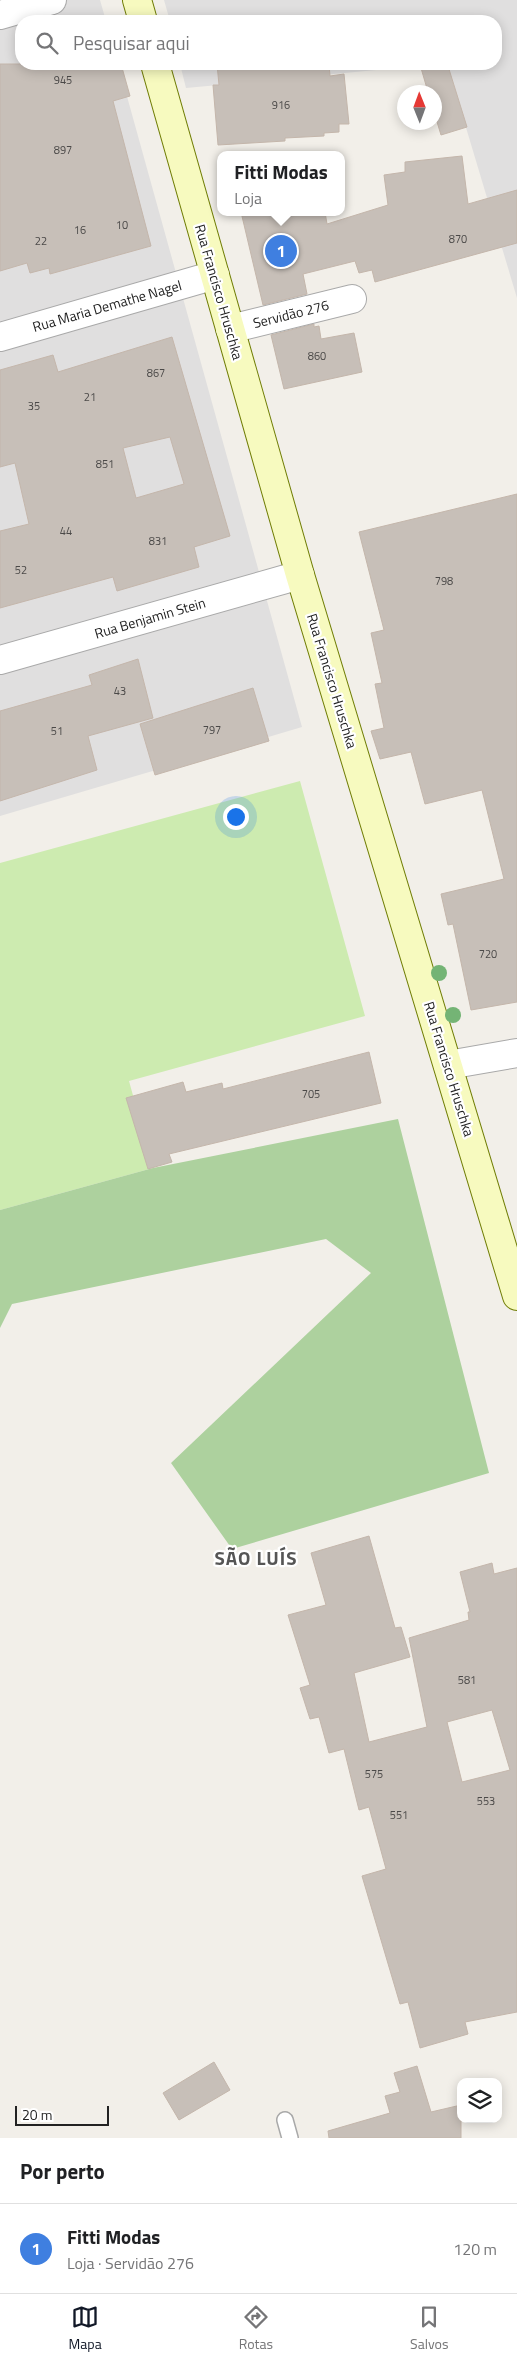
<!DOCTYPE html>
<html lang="pt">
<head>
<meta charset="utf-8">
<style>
  body { margin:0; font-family:"Titillium Web",sans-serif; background:#f6f6f6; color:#202124 }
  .controls { position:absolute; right:15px; bottom:15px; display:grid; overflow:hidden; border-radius:10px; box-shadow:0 2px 12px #0003 }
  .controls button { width:45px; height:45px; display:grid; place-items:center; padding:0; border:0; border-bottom:1px solid #e0e0e0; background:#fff; color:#202124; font:25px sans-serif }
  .compass { position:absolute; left:397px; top:85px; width:45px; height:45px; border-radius:50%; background:#fff; box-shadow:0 2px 12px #0003; rotate:359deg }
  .scale { position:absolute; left:15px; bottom:12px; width:94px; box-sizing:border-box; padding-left:5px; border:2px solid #222; border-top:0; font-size:14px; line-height:18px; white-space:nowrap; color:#222; -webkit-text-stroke:4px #fff; paint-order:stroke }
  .you { position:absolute; left:235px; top:816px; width:18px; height:18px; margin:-12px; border:4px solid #fff; border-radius:50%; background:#1a73e8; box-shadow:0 0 0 8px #1a73e833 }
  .badge { display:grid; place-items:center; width:32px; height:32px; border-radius:50%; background:#111827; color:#fff; font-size:16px; font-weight:700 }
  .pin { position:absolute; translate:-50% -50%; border:2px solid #fff; box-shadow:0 1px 5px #0006 }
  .popup { position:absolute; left:217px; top:151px; width:128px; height:65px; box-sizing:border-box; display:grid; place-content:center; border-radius:10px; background:#fff; filter:drop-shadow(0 1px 4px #0005); font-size:16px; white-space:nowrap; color:#757577 }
  .popup b { font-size:19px; color:#202124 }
  .popup::after { content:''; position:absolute; left:50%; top:100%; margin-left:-10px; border:10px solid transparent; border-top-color:#fff }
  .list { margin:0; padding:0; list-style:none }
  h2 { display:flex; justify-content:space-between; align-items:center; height:65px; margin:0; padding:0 20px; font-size:21px }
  h2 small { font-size:16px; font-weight:400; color:#757577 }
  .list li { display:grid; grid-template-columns:32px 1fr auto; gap:15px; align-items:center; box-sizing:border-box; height:90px; padding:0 20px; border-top:1px solid #e0e0e0 }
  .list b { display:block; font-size:19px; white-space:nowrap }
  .list p { margin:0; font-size:16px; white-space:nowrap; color:#757577 }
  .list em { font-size:16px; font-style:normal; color:#757577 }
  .icon { flex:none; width:28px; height:28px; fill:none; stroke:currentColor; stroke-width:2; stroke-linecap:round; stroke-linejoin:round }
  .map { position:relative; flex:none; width:517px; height:2138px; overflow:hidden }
  .search { position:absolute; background:#fff; box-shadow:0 2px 12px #0003; left:15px; right:15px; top:15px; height:55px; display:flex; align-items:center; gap:12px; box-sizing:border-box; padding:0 18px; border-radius:20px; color:#757577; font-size:19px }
  .sheet { height:155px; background:#fff }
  nav { display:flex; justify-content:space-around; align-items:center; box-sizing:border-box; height:70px; border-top:1px solid #e0e0e0; background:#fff; font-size:14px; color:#757577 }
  nav a { display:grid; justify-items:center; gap:2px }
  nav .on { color:#111827 }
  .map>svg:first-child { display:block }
  .residential { fill:#e0dfdf }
  .grass { fill:#cdebb0 }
  .forest { fill:#add19e }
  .building { fill:#c7bfb8; stroke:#c4b6ab; fill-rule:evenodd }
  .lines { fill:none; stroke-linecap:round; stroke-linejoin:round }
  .service-casing { stroke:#a9a9a9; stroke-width:18 }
  .minor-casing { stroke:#a9a9a9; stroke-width:30 }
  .secondary-casing { stroke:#707d05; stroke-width:30 }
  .service { stroke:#fff; stroke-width:15 }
  .minor { stroke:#fff; stroke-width:28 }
  .secondary { stroke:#f7fabf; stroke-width:28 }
  .tree { fill:#74b475 }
  .labels { text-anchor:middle; stroke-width:4.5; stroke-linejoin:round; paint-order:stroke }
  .number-label { font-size:11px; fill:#4b4948 }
  .street-label { font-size:14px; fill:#222; stroke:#fff }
  .district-label { font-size:19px; font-weight:bold; letter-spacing:1px; fill:#555; stroke:#fff }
</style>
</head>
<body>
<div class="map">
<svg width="517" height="2138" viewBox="0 0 517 2138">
  <rect width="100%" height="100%" fill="#f2efe9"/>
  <g class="residential">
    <path d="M 0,0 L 100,0 L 106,21 L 21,21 L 21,64 L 118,64 L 302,727 L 0,816 Z"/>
    <path d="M 164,0 L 517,0 L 517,298 L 447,64 L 496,64 L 496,21 L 170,21 Z"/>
    <path d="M 180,64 L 440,64 L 186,88 Z"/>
  </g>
  <path class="grass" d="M 300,781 L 365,1016 L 129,1081 L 153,1168 L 0,1210 L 0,863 Z"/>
  <path class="forest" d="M 398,1119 L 489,1473 L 232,1549 L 171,1463 L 371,1273 L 326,1239 L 12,1304 L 0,1328 L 0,1210 L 153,1168 Z"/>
  <g class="building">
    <path d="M 300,17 L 300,21 L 260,21 L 260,19 Z"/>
    <path d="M 0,64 L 121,64 L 130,96 L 113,101 L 151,246 L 50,274 L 49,268 L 30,273 L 27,263 L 0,271 Z"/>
    <path d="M 217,64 L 329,64 L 330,76 L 344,74 L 349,124 L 339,124 L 339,132 L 324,133 L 324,136 L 285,138 L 285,141 L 218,145 L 213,85 L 219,85 Z"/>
    <path d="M 448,66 L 467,127 L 441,135 L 434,112 L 434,92 L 428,92 L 421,68 Z"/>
    <path d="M 462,156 L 468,204 L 517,190 L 517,243 L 375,282 L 372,270 L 359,273 L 355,261 L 303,274 L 307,294 L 263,305 L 241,212 L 325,212 L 327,224 L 388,205 L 384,175 L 405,172 L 405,162 Z"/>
    <path d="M 314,324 L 314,327 L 319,326 L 321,339 L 354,333 L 362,372 L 284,389 L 271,335 Z"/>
    <path d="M 172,337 L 230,536 L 194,547 L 199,567 L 117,591 L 113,577 L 0,608 L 0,531 L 29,524 L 15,463 L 0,467 L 0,370 L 53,355 L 58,372 ZM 170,437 L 184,484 L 136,498 L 123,448 Z"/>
    <path d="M 517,494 L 517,1002 L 471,1010 L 453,924 L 448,925 L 441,894 L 504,879 L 482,790 L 425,804 L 411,752 L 380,759 L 371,731 L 384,728 L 375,684 L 382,683 L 371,633 L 384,630 L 359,532 Z"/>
    <path d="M 138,659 L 153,718 L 88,736 L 97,770 L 0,801 L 0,711 L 92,685 L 89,675 Z"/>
    <path d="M 253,688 L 269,741 L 155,775 L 140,724 Z"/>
    <path d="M 369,1052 L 381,1103 L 169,1154 L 172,1162 L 148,1169 L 126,1098 L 183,1082 L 186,1092 L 222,1083 L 223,1089 Z"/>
    <path d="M 369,1536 L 395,1628 L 401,1627 L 410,1657 L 354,1673 L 369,1742 L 427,1727 L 409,1638 L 469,1620 L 468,1612 L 470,1612 L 460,1572 L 492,1563 L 494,1574 L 517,1568 L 517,2012 L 465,2022 L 468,2034 L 420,2048 L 408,2002 L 400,2004 L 362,1876 L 386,1869 L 369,1807 L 359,1810 L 344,1749 L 329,1753 L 319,1717 L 310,1719 L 300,1688 L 310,1685 L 288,1615 L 326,1605 L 311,1553 ZM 492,1710 L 510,1770 L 462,1782 L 447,1722 Z"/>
    <path d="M 214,2062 L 230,2090 L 179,2120 L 163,2093 Z"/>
    <path d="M 417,2066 L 431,2112 L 461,2105 L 461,2138 L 329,2138 L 328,2131 L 390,2113 L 385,2096 L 400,2092 L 394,2073 Z"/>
  </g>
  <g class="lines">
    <g class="service-casing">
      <path id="service" d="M 285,2120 L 290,2138"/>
    </g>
    <g class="minor-casing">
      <g id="minor">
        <path d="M 0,15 L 52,0"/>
        <path d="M 230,329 L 352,299"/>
        <path d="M 0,337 L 215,275"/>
        <path d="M 0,660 L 300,575"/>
        <path d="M 448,1065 L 517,1053"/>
      </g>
    </g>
    <g class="secondary-casing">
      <g id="secondary">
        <path d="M 137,0 L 143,21"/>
        <path d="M 155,64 L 300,575 L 517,1296"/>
      </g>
    </g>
    <use href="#service" class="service"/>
    <use href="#minor" class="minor"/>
    <use href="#secondary" class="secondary"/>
  </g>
  <g class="tree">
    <circle cx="439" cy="973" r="8"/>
    <circle cx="453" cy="1015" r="8"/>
  </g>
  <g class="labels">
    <g class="number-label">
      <text x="63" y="84">945</text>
      <text x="281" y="109">916</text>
      <text x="63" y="154">897</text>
      <text x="122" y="229">10</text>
      <text x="80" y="234">16</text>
      <text x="458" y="243">870</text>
      <text x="41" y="245">22</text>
      <text x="317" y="360">860</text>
      <text x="156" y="377">867</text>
      <text x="90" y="401">21</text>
      <text x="34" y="410">35</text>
      <text x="105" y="468">851</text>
      <text x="66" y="535">44</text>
      <text x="158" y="545">831</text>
      <text x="21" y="574">52</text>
      <text x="444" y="585">798</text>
      <text x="120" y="695">43</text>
      <text x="212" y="734">797</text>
      <text x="57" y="735">51</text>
      <text x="488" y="958">720</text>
      <text x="311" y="1098">705</text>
      <text x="467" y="1684">581</text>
      <text x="374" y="1778">575</text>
      <text x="486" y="1805">553</text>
      <text x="399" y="1819">551</text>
    </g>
    <g class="street-label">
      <text transform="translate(219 292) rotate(74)" y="5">Rua Francisco Hruschka</text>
      <text transform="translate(107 306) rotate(-16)" y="5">Rua Maria Demathe Nagel</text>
      <text transform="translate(291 314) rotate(-14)" y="5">Servidão 276</text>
      <text transform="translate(150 618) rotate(-16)" y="5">Rua Benjamin Stein</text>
      <text transform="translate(332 681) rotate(73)" y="5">Rua Francisco Hruschka</text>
      <text transform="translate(449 1069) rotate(73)" y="5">Rua Francisco Hruschka</text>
    </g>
    <g class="district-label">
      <text x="256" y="1565">SÃO LUÍS</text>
    </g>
  </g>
</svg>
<div class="controls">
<button><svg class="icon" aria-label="layers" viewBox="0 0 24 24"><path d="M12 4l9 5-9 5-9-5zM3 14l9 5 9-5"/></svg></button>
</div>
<svg class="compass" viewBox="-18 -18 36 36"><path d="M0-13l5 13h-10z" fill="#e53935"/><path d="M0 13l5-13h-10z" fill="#757577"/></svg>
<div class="scale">20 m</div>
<div class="you"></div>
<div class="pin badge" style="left:281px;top:251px;background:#3f7fe0">1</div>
<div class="popup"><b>Fitti Modas</b>Loja</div>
<div class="search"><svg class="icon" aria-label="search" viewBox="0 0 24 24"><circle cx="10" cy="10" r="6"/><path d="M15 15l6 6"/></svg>Pesquisar aqui</div>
</div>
<section class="sheet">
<h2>Por perto<small></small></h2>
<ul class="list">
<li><span class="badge" style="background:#3f7fe0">1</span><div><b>Fitti Modas</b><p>Loja · Servidão 276</p></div><em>120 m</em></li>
</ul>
</section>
<nav>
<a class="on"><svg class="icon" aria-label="map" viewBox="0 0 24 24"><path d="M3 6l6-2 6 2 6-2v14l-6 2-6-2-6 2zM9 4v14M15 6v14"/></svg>Mapa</a>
<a><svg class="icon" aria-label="directions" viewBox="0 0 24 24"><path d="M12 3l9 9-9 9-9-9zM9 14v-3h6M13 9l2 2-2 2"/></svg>Rotas</a>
<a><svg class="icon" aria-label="saved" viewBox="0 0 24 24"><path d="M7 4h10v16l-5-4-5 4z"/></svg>Salvos</a>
</nav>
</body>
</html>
